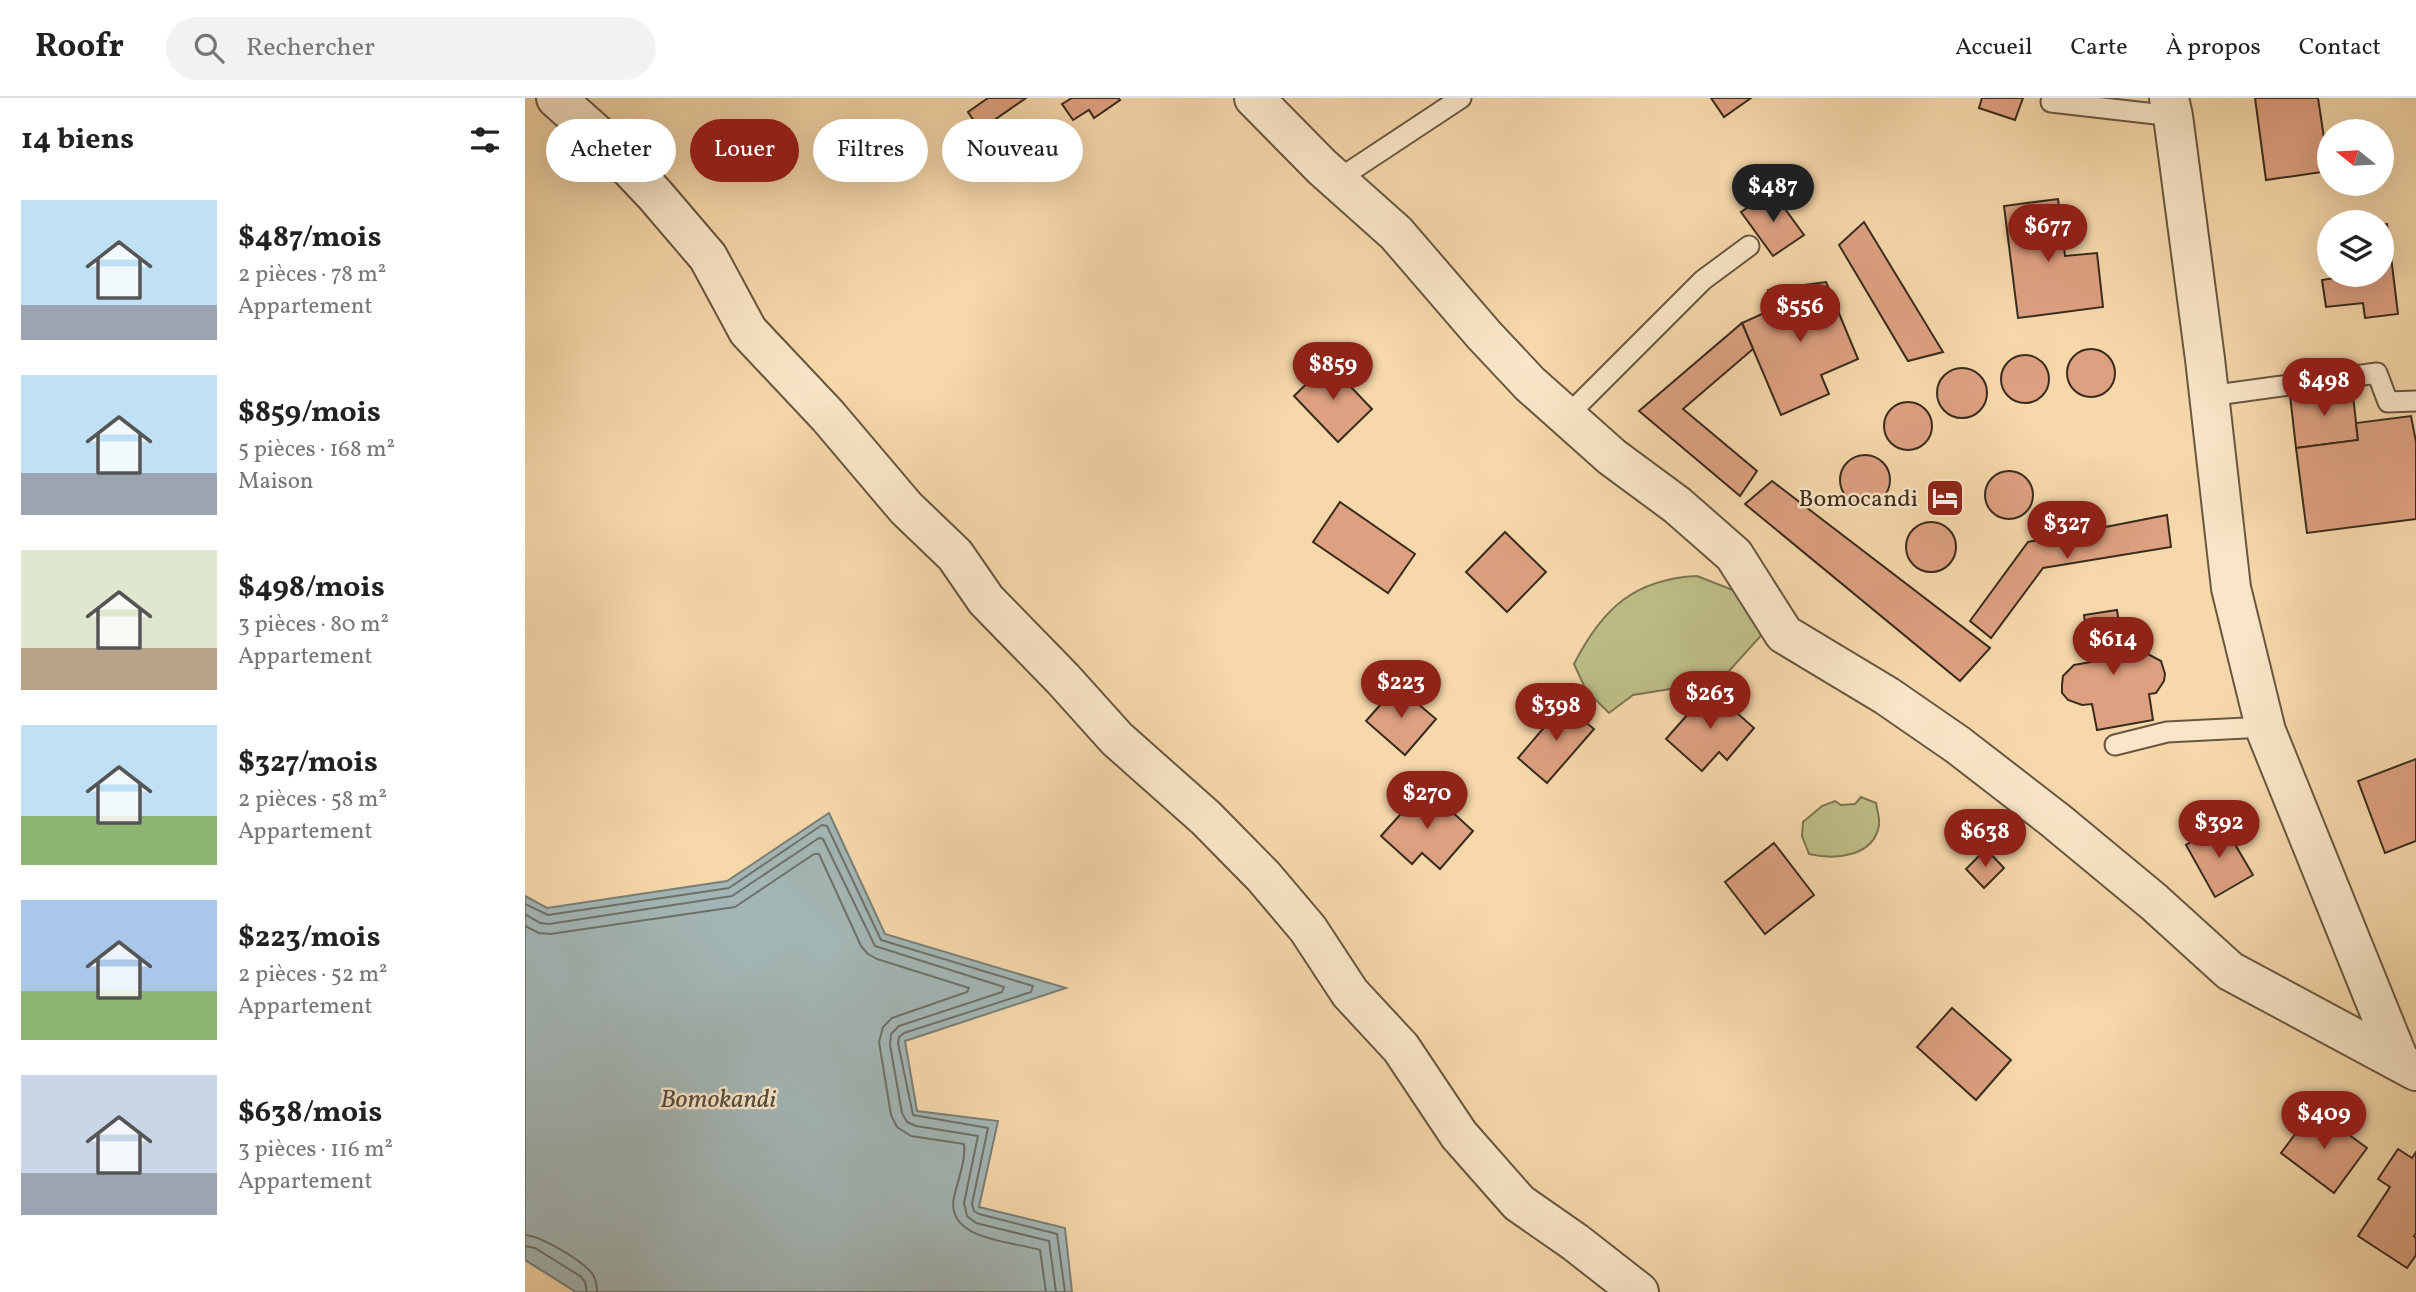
<!DOCTYPE html>
<html lang="fr">
<meta charset="utf-8">
<style>
body{margin:0;font-family:Vollkorn,serif;background:#f2f2f2;color:#222;height:100vh;display:flex;flex-direction:column;font-size:26px;white-space:nowrap}
*{box-sizing:border-box;margin:0}
p{font-size:23px;color:#767676}
.icon{flex:none;width:38px;height:38px;fill:none;stroke:currentColor;stroke-width:2;stroke-linecap:round;stroke-linejoin:round}
.map{position:relative;flex:1;overflow:hidden}
.details{display:flex;flex-direction:column;background:#fff;width:525px}
.details>*{flex:none}
.hud{position:absolute;left:21px;top:21px;width:665px;height:63px;display:flex;gap:14px}
.needle{width:46px;rotate:288deg}
.fabs{position:absolute;left:1792px;top:21px;display:grid;gap:14px}
.fabs a{display:grid;place-items:center;width:77px;height:77px;border-radius:50%;background:#fff;box-shadow:0 7px 28px #0002;font-size:35px}
.price{position:absolute;translate:-50% -60px;padding:0 16px;border-radius:24px;background:#8f2418;color:#fff;font-size:23px;line-height:46px;filter:drop-shadow(0 2px 4px #0008)}
.price::after{content:'';position:absolute;left:50%;top:42px;width:21px;height:16px;margin-left:-10px;background:inherit;clip-path:polygon(0 0,100% 0,50% 100%)}
.price.selected{background:#222;color:#fff}
ul{padding:0;list-style:none}
li{display:flex;align-items:center;gap:21px;height:175px;padding:0 21px}
li span{display:grid;place-items:center;flex:none;width:196px;height:140px;border-radius:0px;color:#555}
li>.icon{margin-inline-start:auto}
span .icon{width:84px;height:84px;fill:#fffc;stroke-width:1}
li b{font-size:30px}
h2{display:flex;justify-content:space-between;align-items:center;height:84px;padding:0 21px;font-size:30px}
.pill{padding:0 24px;border-radius:32px;background:#fff;box-shadow:0 7px 28px #0002;font-size:24px;line-height:63px}
.pill.selected{background:#8f2418;color:#fff}
header{display:flex;align-items:center;gap:42px;box-sizing:border-box;height:98px;padding:0 35px;background:#fff;border-bottom:2px solid #e0e0e0}
header strong{font-size:33px}
nav{display:flex;gap:38px;margin-inline-start:auto;font-size:24px}
.search{width:490px;height:63px;background:#f2f2f2;display:flex;align-items:center;gap:18px;box-sizing:border-box;padding:0 24px;border-radius:38px;color:#767676;font-size:26px}
main{display:flex;flex:1;min-height:0}
.map>svg:first-child{display:block}
.green{fill:#bebe87;stroke:#7c7552;stroke-width:2}
.water{fill:#a3b6b5;stroke:#797f78;stroke-width:2}
.lines{fill:none;stroke-linecap:round;stroke-linejoin:round}
.shore{stroke:#6e7169;stroke-width:2}
.building{fill:#dda080;stroke:#392c1d;stroke-width:2}
.lane-casing{stroke:#685740;stroke-width:23}
.street-casing{stroke:#685740;stroke-width:42}
.lane{stroke:#f9e6c8;stroke-width:19}
.street{stroke:#f9e6c8;stroke-width:38}
.labels{text-anchor:middle;stroke-width:5;stroke-linejoin:round;paint-order:stroke}
.poi-label{font-size:24px;fill:#392c1d;stroke:#f9e6c8;text-anchor:end}
.water-label{font-size:26px;font-style:italic;fill:#544e43;stroke:#f9e6c8}
</style>
<header>
<strong>Roofr</strong>
<div class="search"><svg class="icon" aria-label="search" viewBox="0 0 24 24"><circle cx="10" cy="10" r="6"/><path d="M15 15l6 6"/></svg>Rechercher</div>
<nav><a>Accueil</a><a>Carte</a><a>À propos</a><a>Contact</a></nav>
</header>
<main>
<section class="details">
<h2>14 biens<svg class="icon" aria-label="filters" viewBox="0 0 24 24"><path d="M4 7h16M4 17h16"/><circle cx="9" cy="7" r="2"/><circle cx="15" cy="17" r="2"/></svg></h2>
<ul>
<li><span style="background:linear-gradient(#bfe0f5 75%,#9aa5b1 0)"><svg class="icon" aria-label="home" viewBox="0 0 24 24"><path d="M3 11l9-7 9 7M6 9v11h12V9"/></svg></span><div><b>$487/mois</b><p>2 pièces · 78 m²</p><p>Appartement</p></div></li>
<li><span style="background:linear-gradient(#bfe0f5 70%,#9aa5b1 0)"><svg class="icon" aria-label="home" viewBox="0 0 24 24"><path d="M3 11l9-7 9 7M6 9v11h12V9"/></svg></span><div><b>$859/mois</b><p>5 pièces · 168 m²</p><p>Maison</p></div></li>
<li><span style="background:linear-gradient(#dfe7d0 70%,#b9a48a 0)"><svg class="icon" aria-label="home" viewBox="0 0 24 24"><path d="M3 11l9-7 9 7M6 9v11h12V9"/></svg></span><div><b>$498/mois</b><p>3 pièces · 80 m²</p><p>Appartement</p></div></li>
<li><span style="background:linear-gradient(#bfe0f5 65%,#8fb573 0)"><svg class="icon" aria-label="home" viewBox="0 0 24 24"><path d="M3 11l9-7 9 7M6 9v11h12V9"/></svg></span><div><b>$327/mois</b><p>2 pièces · 58 m²</p><p>Appartement</p></div></li>
<li><span style="background:linear-gradient(#a9c7e8 65%,#8fb573 0)"><svg class="icon" aria-label="home" viewBox="0 0 24 24"><path d="M3 11l9-7 9 7M6 9v11h12V9"/></svg></span><div><b>$223/mois</b><p>2 pièces · 52 m²</p><p>Appartement</p></div></li>
<li><span style="background:linear-gradient(#c9d6e8 70%,#9aa5b1 0)"><svg class="icon" aria-label="home" viewBox="0 0 24 24"><path d="M3 11l9-7 9 7M6 9v11h12V9"/></svg></span><div><b>$638/mois</b><p>3 pièces · 116 m²</p><p>Appartement</p></div></li>
</ul>
</section>
<div class="map">
<svg width="1891" height="1194" viewBox="0 0 1891 1194">
<rect width="100%" height="100%" fill="#f6d8ab"/>
<filter id="stains"><feTurbulence type="fractalNoise" baseFrequency=".00286" numOctaves="4"/><feColorMatrix values="0 0 0 0 .2 0 0 0 0 .09 0 0 0 0 .02 0 0 0 .5 -.17"/></filter>
<radialGradient id="worn" r=".72"><stop offset=".6" stop-color="#630" stop-opacity="0"/><stop offset="1" stop-color="#630" stop-opacity=".3"/></radialGradient>
<!-- green -->
<g class="green">
<path d="M1172,478L1208,492L1241,532L1195,583L1108,597L1084,615L1061,592L1049,566C1077,511 1109,481 1172,478Z"/>
<path d="M1336,699L1351,705C1352,712 1355,720 1354,727C1349,759 1310,762 1284,756L1277,738L1278,724L1297,708L1310,703L1316,707L1330,706Z"/>
</g>
<!-- water -->
<polygon class="water" points="304,715 360,836 541,890 380,943 392,1013 473,1023 454,1109 540,1130 547,1194 51,1194 0,1162 0,798 22,810 202,783"/>
<g class="lines">
<!-- shore -->
<g class="shore">
<polyline points="0,806 23,817 204,790 297,727 302,728 356,842 508,888 506,894 379,935 374,939 373,945 388,1017 463,1030 447,1106 449,1113 454,1116 532,1136 540,1194"/>
<polyline points="0,816 15,825 24,826 207,798 294,740 298,741 350,848 479,889 477,894 374,928 366,936 365,947 377,1015 382,1024 391,1028 453,1038 439,1105 442,1118 451,1125 524,1143 531,1194"/>
<path d="M0,828L14,835L25,836L210,809L289,756H294L336,848L343,856L352,861L444,890L442,894L367,920L358,929L354,944L366,1017L372,1029L386,1038L439,1046C441,1062 433,1082 429,1099C420,1142 486,1143 515,1152L521,1194"/>
<path d="M0,1137C16,1138 54,1161 65,1173C71,1179 72,1186 72,1194"/>
<polyline points="0,1148 10,1150 55,1178 60,1184 62,1194"/>
</g>
</g>
<!-- building -->
<g class="building">
<polygon points="463,0 501,0 455,32 443,14"/>
<polygon points="547,0 593,0 595,2 569,20 564,12 548,22 537,6"/>
<polygon points="1186,0 1226,0 1199,19"/>
<polygon points="1457,0 1498,0 1490,22 1454,10"/>
<polygon points="1730,0 1793,0 1804,73 1741,82"/>
<polygon points="1247,93 1279,137 1248,158 1216,114"/>
<polygon points="1533,101 1540,158 1572,155 1578,209 1493,220 1479,108"/>
<polygon points="1339,124 1418,254 1383,263 1314,147"/>
<polygon points="1862,126 1873,216 1840,220 1838,205 1801,209 1797,182 1810,180 1810,177 1857,177 1857,127"/>
<polygon points="1301,184 1333,261 1296,277 1304,296 1256,317 1217,225 1246,212 1243,192"/>
<polygon points="1217,225 1228,251 1158,311 1232,373 1215,398 1114,313"/>
<circle cx="1566" cy="275" r="24"/>
<circle cx="1500" cy="281" r="24"/>
<polygon points="803,265 847,311 813,344 769,298"/>
<circle cx="1437" cy="295" r="25"/>
<polygon points="1827,289 1833,342 1771,350 1765,297"/>
<circle cx="1383" cy="328" r="24"/>
<polygon points="1886,318 1891,344 1891,421 1782,435 1771,350 1833,342 1831,325"/>
<circle cx="1340" cy="382" r="25"/>
<circle cx="1484" cy="397" r="24"/>
<polygon points="1247,383 1465,550 1435,583 1220,406"/>
<polygon points="815,404 890,456 863,495 788,444"/>
<polygon points="1642,417 1646,449 1518,470 1466,540 1445,523 1503,444"/>
<circle cx="1406" cy="449" r="25"/>
<polygon points="980,434 1021,474 982,514 941,474"/>
<polygon points="1592,512 1599,558 1623,556 1636,563 1640,576 1639,583 1631,595 1624,596 1628,622 1572,632 1567,606 1557,607 1543,602 1537,595 1537,587 1538,578 1549,567 1566,564 1559,517"/>
<polygon points="872,588 911,621 880,657 841,623"/>
<polygon points="1185,591 1229,630 1202,662 1194,654 1177,673 1141,641"/>
<polygon points="1039,606 1069,631 1022,685 993,660"/>
<polygon points="1891,661 1891,743 1860,755 1833,683"/>
<polygon points="900,689 948,733 915,771 897,755 887,766 856,738"/>
<polygon points="1698,726 1728,777 1690,799 1661,747"/>
<polygon points="1249,745 1289,797 1240,836 1200,784"/>
<polygon points="1461,751 1479,770 1459,790 1441,771"/>
<polygon points="1427,910 1486,962 1451,1002 1392,949"/>
<polygon points="1789,1011 1842,1050 1809,1095 1756,1055"/>
<polygon points="1873,1051 1887,1060 1891,1054 1891,1135 1889,1138 1891,1140 1891,1157 1882,1170 1833,1138 1865,1089 1853,1081"/>
</g>
<g class="lines">
<defs>
<g id="lane">
<polyline points="1526,4 1648,18"/>
<polyline points="812,82 936,0"/>
<polyline points="1684,298 1852,275 1863,304 1891,303"/>
<polyline points="1041,319 1178,182 1224,148"/>
<polyline points="1590,647 1642,634 1740,629"/>
</g>
<g id="street">
<polyline points="31,0 79,43 130,97 183,159 223,233 303,318 381,410 430,457 461,502 538,581 592,641 681,720 739,779 783,831 825,895 876,950 934,1037 994,1105 1050,1144 1114,1194"/>
<polyline points="729,0 797,69 871,135 959,237 1005,286 1087,359 1152,407 1209,457 1259,536 1362,598 1433,647 1530,722 1629,804 1705,873 1891,973"/>
<polyline points="1644,0 1648,18 1680,261 1706,490 1741,633 1874,962"/>
</g>
</defs>
<!-- lane casing -->
<use href="#lane" class="lane-casing"/>
<!-- street casing -->
<use href="#street" class="street-casing"/>
<!-- lane -->
<use href="#lane" class="lane"/>
<!-- street -->
<use href="#street" class="street"/>
</g>
<!-- icons -->
<defs>
<symbol id="hotel-square" viewBox="-11 -11 22 22"><rect x="-9" y="-9" width="18" height="18" rx="4" fill="#8f2418" stroke="#f9e6c8"/><path d="M-6-4.5h1.5V1H6V5H4.5V3h-9V5H-6ZM-4 0a1.8 1.8 0 1 1 3.6 0ZM.5 0V-2.5h3Q6-2.5 6 0Z" fill="#fff"/></symbol>
</defs>
<g fill-rule="evenodd">
<use href="#hotel-square" x="1398" y="378" width="44" height="44"/>
</g>
<g class="labels">
<!-- poi labels -->
<g class="poi-label">
<text x="1393" y="408">Bomocandi</text>
</g>
<!-- water labels -->
<g class="water-label">
<text x="193" y="1009">Bomokandi</text>
</g>
</g>
<rect width="100%" height="100%" filter="url(#stains)"/>
<rect width="100%" height="100%" fill="url(#worn)"/>
</svg>
<div class="fabs">
<a><svg class="needle" viewBox="-14 -14 28 28"><path d="M0-13l5 13h-10z" fill="#e53935"/><path d="M0 13l5-13h-10z" fill="#767676"/></svg></a>
<a><svg class="icon" aria-label="layers" viewBox="0 0 24 24"><path d="M12 4l9 5-9 5-9-5zM3 14l9 5 9-5"/></svg></a>
</div>
<b class="price selected" style="left:1248px;top:126px">$487</b>
<b class="price" style="left:1523px;top:166px">$677</b>
<b class="price" style="left:1275px;top:246px">$556</b>
<b class="price" style="left:808px;top:304px">$859</b>
<b class="price" style="left:1799px;top:320px">$498</b>
<b class="price" style="left:1542px;top:463px">$327</b>
<b class="price" style="left:1588px;top:579px">$614</b>
<b class="price" style="left:876px;top:622px">$223</b>
<b class="price" style="left:1185px;top:633px">$263</b>
<b class="price" style="left:1031px;top:645px">$398</b>
<b class="price" style="left:902px;top:733px">$270</b>
<b class="price" style="left:1694px;top:762px">$392</b>
<b class="price" style="left:1460px;top:771px">$638</b>
<b class="price" style="left:1799px;top:1053px">$409</b>
<div class="hud">
<a class="pill">Acheter</a>
<a class="pill selected">Louer</a>
<a class="pill">Filtres</a>
<a class="pill">Nouveau</a>
</div>
</div>
</main>
